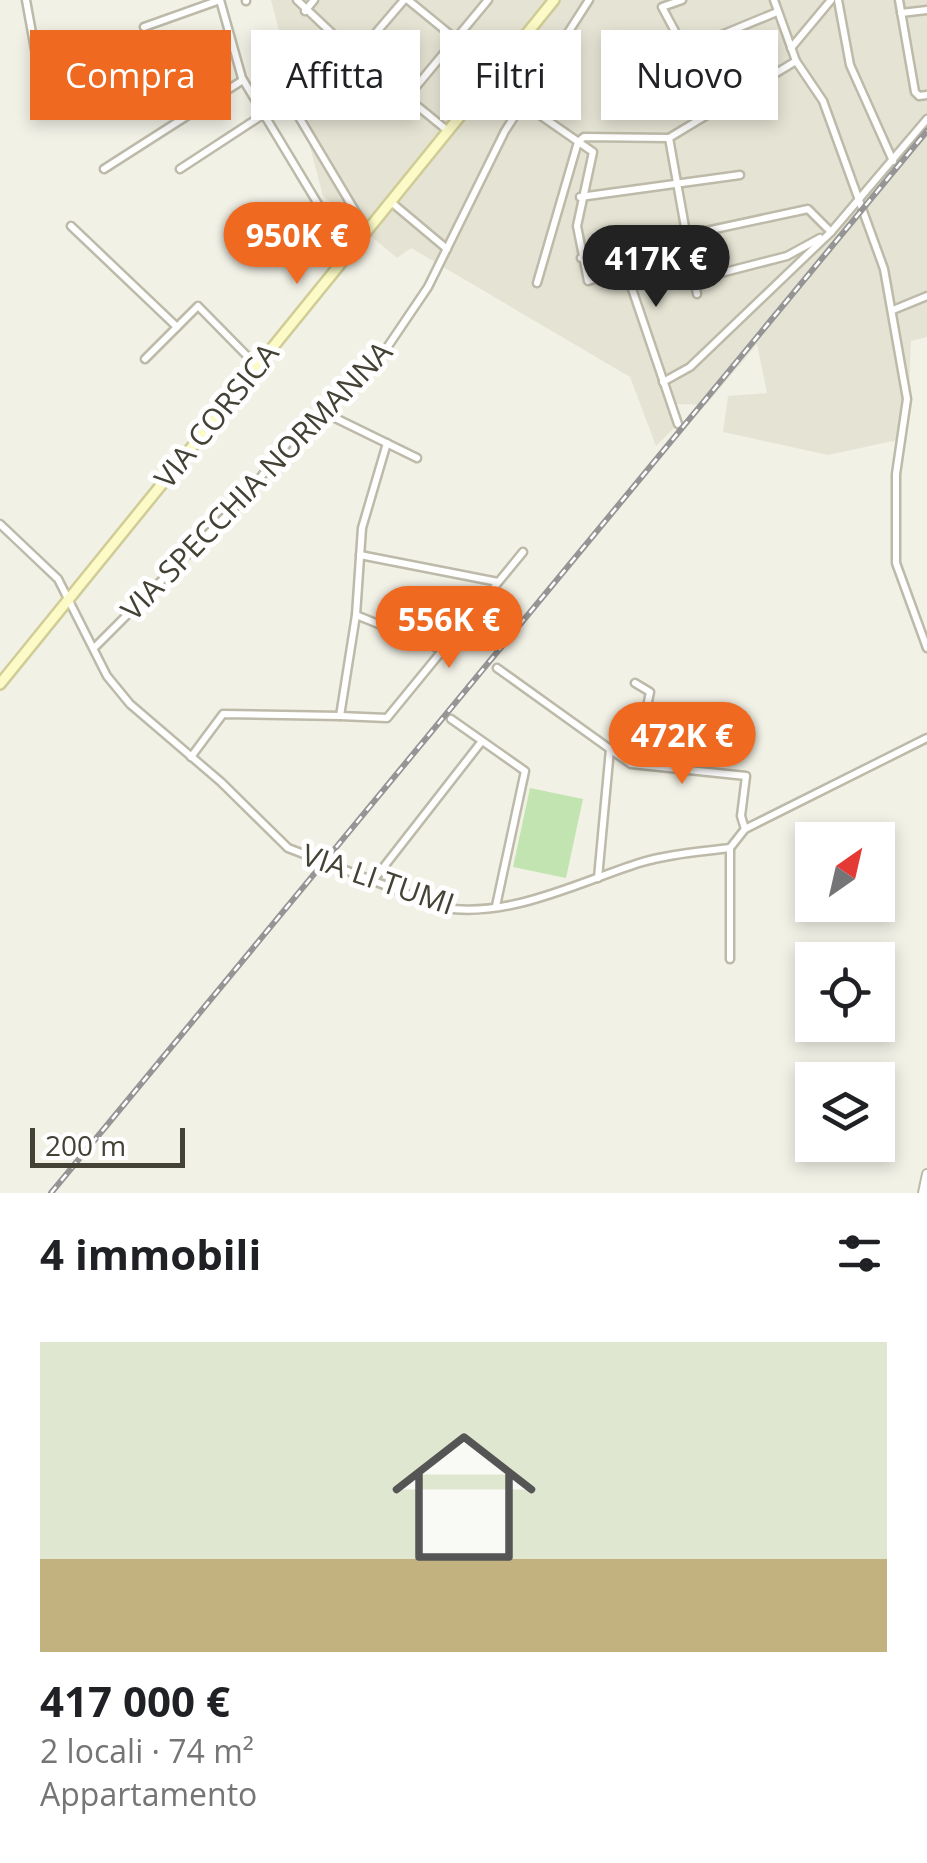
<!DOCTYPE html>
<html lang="it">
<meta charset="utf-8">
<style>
body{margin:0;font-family:"Open Sans",sans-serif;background:#f2f2f2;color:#202124;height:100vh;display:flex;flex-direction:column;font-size:38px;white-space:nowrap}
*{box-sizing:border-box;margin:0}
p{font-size:32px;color:#757577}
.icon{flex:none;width:55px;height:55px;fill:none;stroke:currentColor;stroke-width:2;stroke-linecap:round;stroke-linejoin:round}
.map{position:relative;height:1193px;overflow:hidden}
.details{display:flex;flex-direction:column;background:#fff;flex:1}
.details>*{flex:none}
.banner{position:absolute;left:30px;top:30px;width:868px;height:90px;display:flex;gap:20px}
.needle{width:65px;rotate:34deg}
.buttons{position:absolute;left:795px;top:822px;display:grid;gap:20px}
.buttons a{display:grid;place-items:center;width:100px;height:100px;border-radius:0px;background:#fff;box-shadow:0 5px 15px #0003;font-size:50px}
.scale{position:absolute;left:30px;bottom:25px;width:155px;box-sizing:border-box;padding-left:10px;border:5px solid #444135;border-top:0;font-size:28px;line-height:35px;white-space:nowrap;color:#444135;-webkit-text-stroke:8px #fff;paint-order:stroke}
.price{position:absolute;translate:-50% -85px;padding:0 22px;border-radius:35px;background:#ef6920;color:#fff;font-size:32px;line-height:65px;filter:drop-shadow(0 2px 5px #0008)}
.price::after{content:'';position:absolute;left:50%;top:60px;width:30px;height:22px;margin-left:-15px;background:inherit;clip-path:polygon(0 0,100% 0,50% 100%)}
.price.current{background:#222;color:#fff}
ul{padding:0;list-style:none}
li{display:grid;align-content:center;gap:20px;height:530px;padding:0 40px}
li+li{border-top:2px solid #e0e0e0}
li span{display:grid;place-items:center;height:310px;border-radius:0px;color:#555}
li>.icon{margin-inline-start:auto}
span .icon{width:180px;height:180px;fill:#fffc;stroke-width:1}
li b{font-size:42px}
h2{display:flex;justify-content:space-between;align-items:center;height:120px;padding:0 40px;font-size:42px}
.tag{padding:0 35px;border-radius:0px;background:#fff;box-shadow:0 5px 15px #0003;font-size:35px;line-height:90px}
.tag.current{background:#ef6920;color:#fff}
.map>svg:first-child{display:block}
.residential{fill:#e5e4d4}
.green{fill:#c2e4b0}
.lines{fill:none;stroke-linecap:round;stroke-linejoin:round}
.minor-casing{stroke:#bdbaa9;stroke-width:11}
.tertiary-casing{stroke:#bdbaa9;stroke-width:12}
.secondary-casing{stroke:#d0cc97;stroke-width:14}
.minor{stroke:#fff;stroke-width:6}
.tertiary{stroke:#fff;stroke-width:8}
.secondary{stroke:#fcfac6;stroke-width:9}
.rail-casing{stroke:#959595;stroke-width:6}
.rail{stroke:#fff;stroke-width:2.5;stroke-dasharray:8;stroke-linecap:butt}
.labels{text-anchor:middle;stroke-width:10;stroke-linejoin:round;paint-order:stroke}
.street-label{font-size:30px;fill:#444135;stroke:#fff}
</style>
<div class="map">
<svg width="927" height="1193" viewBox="0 0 927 1193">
<rect width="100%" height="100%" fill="#f2f1e6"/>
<!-- residential -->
<polygon class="residential" points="271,0 927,0 927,337 911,341 907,438 828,455 723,432 728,396 767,393 757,344 706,405 676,404 676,426 656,446 630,377 411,248 397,258 323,196"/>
<!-- green -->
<polygon class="green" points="530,788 583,799 566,878 513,867"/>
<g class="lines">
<defs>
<g id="minor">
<polyline points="26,0 46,110"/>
<polyline points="220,0 242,78 327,219 356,245"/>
<polyline points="246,0 246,1"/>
<polyline points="297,0 356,56 448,131"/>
<polyline points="408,0 528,98"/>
<polyline points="682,0 662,7 685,50 777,12"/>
<polyline points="774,0 796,61 823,101 884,269 907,399 896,474 896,563 927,648"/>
<polyline points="838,0 850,65 893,161"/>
<polyline points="899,0 915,92 919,96 927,95"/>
<polyline points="305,11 314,0"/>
<polyline points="901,13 927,10"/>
<polyline points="144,27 220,0"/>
<polyline points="791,48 831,0"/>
<polyline points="356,56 404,0"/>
<polyline points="275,77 367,231"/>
<polyline points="524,104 593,152 577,226 588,281 621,270 628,277 678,424"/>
<polyline points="395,112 488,0"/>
<polyline points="669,138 697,294"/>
<polyline points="104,169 243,80"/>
<polyline points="180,169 264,114"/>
<polyline points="580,197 740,175"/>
<polyline points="391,202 447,249"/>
<polyline points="71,226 177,327"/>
<polyline points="831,232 927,119"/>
<polyline points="581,258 808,209 831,232 690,367 663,382"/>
<polyline points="694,280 787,256 820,238"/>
<polyline points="537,283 578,142 584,137 669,138 796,61"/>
<polyline points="893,310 927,296"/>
<polyline points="145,359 198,306 257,366"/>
<polyline points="321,411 417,458"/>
<path d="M0,524L58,579L107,676L130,704L221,782L288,848L444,908C510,918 577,883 639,863C668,854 700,852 730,848L745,829L927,738"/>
<polyline points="360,555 498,582"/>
<polyline points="356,615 443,650"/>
<polyline points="94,648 245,497 290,440 378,361 428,287 505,131 589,0"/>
<polyline points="497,668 610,749 598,878"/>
<polyline points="340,716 387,718 523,552"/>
<polyline points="451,719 525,771 496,906"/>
<polyline points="611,750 631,764 746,776 741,816 745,829"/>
<polyline points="191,757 223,714 340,716 356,615 362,528 387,443"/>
<polyline points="635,764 650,692 635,683"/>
<polyline points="372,882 482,741"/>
<polyline points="730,959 730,848"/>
</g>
<polyline id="tertiary" points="923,1193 927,1174"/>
<polyline id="secondary" points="0,684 554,0"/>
</defs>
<!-- minor casing -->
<use href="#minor" class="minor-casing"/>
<!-- tertiary casing -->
<use href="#tertiary" class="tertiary-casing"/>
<!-- secondary casing -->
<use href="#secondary" class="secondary-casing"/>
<!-- minor -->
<use href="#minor" class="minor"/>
<!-- tertiary -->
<use href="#tertiary" class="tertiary"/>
<!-- secondary -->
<use href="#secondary" class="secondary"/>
<defs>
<polyline id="rail" points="51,1193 927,131"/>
</defs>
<!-- rail casing -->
<use href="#rail" class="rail-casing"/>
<!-- rail -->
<use href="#rail" class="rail"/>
</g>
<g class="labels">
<!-- street labels -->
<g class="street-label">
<text transform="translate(217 416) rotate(-51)" y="10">VIA CORSICA</text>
<text transform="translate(257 481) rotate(-46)" y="10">VIA SPECCHIA NORMANNA</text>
<text transform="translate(378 880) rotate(19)" y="10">VIA LI TUMI</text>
</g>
</g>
</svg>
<div class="buttons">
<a><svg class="needle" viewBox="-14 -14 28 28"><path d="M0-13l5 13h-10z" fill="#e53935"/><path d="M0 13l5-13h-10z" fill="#757577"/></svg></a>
<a><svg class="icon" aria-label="locate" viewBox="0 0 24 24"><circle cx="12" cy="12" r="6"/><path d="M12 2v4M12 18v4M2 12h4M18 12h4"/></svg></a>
<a><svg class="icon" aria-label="layers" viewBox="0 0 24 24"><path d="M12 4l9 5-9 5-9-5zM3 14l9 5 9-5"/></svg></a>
</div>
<div class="scale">200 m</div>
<b class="price" style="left:297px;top:287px">950K €</b>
<b class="price current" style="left:656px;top:310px">417K €</b>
<b class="price" style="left:449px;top:671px">556K €</b>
<b class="price" style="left:682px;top:787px">472K €</b>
<div class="banner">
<a class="tag current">Compra</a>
<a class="tag">Affitta</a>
<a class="tag">Filtri</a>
<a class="tag">Nuovo</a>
</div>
</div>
<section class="details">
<h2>4 immobili<svg class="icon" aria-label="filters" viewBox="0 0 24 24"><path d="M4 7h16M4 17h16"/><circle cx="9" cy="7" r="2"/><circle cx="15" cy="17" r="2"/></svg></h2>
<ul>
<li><span style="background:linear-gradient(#dfe7d0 70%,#c2b280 0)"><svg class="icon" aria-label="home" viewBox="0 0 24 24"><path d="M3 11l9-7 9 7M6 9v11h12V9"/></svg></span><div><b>417 000 €</b><p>2 locali · 74 m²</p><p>Appartamento</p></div></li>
</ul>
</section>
